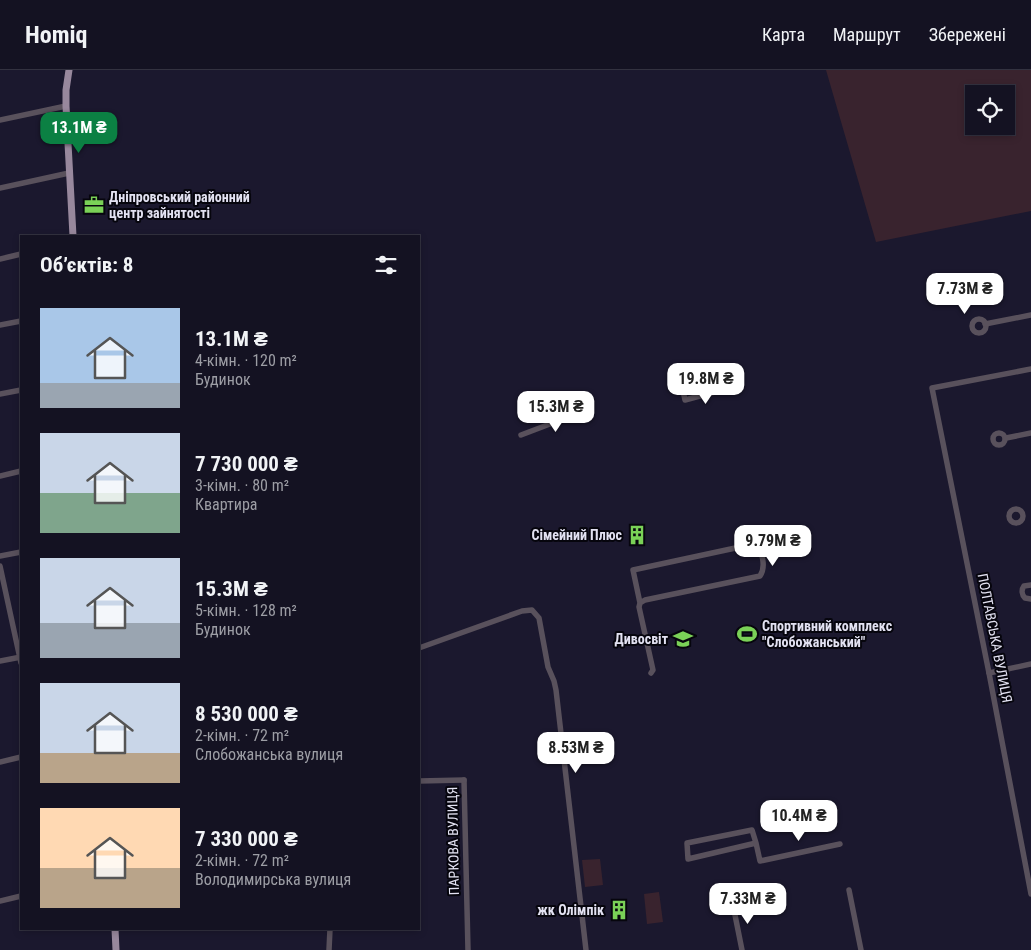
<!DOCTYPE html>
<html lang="uk">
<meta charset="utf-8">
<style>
body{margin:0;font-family:"Roboto Condensed",sans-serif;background:#1d1b2a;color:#f1f3f6;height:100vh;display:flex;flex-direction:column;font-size:19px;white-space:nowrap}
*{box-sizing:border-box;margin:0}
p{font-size:16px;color:#9d9ea5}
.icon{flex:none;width:28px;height:28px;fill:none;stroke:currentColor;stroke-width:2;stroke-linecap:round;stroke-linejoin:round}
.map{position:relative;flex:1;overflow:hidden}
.drawer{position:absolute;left:20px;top:165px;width:400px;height:695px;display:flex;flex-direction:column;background:#141222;border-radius:0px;box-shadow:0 2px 8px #0003,0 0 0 1px #333240}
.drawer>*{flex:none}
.controls{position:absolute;left:965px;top:15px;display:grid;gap:10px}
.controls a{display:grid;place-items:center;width:50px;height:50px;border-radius:0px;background:#141222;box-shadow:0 2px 8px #0003,0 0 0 1px #333240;font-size:25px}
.price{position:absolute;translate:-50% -42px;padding:0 11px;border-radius:10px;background:#fff;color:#222;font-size:16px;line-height:32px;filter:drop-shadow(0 1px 2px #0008)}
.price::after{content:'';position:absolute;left:50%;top:30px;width:15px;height:11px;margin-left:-8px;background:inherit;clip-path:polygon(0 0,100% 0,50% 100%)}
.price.current{background:#0b8043;color:#fff}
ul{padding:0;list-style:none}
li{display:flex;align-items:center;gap:15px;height:125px;padding:0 20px}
li span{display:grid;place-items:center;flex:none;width:140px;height:100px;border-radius:0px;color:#555}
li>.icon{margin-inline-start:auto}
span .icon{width:60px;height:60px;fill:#fffc;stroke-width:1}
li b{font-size:21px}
h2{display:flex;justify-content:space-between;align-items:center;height:60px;padding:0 20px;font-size:21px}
header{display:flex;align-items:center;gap:30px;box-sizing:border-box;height:70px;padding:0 25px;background:#141222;border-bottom:1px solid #333240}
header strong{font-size:24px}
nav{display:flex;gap:28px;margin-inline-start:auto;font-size:18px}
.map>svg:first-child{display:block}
.green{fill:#39232e;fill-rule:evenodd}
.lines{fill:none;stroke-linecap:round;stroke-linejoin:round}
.minor{stroke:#59515c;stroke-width:5.5}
.major{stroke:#98889d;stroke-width:7}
.labels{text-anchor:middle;stroke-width:4;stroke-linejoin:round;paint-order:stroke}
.poi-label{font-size:14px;font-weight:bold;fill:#e3e2f2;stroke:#06050d;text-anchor:end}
.street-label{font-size:14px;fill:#e3e2f2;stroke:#06050d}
</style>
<header>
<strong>Homiq</strong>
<nav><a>Карта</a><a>Маршрут</a><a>Збережені</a></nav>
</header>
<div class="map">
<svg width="1031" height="880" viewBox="0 0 1031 880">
<rect width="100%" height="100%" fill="#1b182e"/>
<!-- green -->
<g class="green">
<path d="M826,0H1031V141L876,172ZM974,24H1006V56H974Z"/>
<polygon points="600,789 603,815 585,817 582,790"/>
<polygon points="659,822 663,852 647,854 644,824"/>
</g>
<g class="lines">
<!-- minor -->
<g class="minor">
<polyline points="0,50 66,36"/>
<polyline points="0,118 69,103"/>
<polyline points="0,189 21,184"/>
<circle cx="979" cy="256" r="7"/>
<polyline points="985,254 1031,245"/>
<polyline points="0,255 21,251"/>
<polyline points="1031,299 932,318 989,603 1031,824"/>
<polyline points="685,321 683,321 685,330 722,320"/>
<polyline points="0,324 21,320"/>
<circle cx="999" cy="369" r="6"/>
<polyline points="521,365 584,341"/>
<polyline points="1006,368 1031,363"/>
<polyline points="0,406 21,401"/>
<circle cx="1016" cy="446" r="7"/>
<polyline points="0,486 21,482"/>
<polyline points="0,496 21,593"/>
<path d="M1031,515L1024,516C1021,520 1022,525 1025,528L1031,529"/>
<path d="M640,533L633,500L754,474C763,480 766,497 760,506L645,530L640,533L639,537L653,600L651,603"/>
<polyline points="419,578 522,541 532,540 539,548 548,597 554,611 556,620 586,880"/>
<polyline points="0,591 21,587"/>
<polyline points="989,603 1031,594"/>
<polyline points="0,692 21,687"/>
<polyline points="464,710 468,880"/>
<polyline points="419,711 464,710"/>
<polyline points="756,773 752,760 687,773 688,789 756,773 760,791 840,774"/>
<polyline points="849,820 861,880"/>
<polyline points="0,831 21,826"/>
<polyline points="733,835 742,880"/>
<polyline points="329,880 330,859"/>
</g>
<!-- major -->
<g class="major">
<polyline points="69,0 66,20 66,36 73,166"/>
<polyline points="115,859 116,880"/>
</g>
</g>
<!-- icons -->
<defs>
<symbol id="office-bare" viewBox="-9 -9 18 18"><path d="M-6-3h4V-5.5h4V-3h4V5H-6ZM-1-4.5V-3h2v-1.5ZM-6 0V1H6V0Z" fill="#7ad157" stroke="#06050d" stroke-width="2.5" paint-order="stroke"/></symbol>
<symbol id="building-bare" viewBox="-9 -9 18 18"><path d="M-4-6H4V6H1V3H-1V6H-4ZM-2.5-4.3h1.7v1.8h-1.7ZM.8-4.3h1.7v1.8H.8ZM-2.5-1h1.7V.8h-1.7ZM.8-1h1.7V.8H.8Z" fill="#7ad157" stroke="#06050d" stroke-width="2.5" paint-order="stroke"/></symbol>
<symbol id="stadium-bare" viewBox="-9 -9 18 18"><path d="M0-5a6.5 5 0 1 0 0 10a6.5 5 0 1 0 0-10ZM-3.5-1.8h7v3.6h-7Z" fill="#7ad157" stroke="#06050d" stroke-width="2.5" paint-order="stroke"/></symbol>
<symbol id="school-bare" viewBox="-9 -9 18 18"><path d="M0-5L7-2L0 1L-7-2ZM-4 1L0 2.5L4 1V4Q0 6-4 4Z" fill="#7ad157" stroke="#06050d" stroke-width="2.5" paint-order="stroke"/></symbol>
</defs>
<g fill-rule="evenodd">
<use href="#office-bare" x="80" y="121" width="28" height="28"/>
<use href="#building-bare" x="623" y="451" width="28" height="28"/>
<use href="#stadium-bare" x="733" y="550" width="28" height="28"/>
<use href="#school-bare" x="669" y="555" width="28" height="28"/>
<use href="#building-bare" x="605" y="826" width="28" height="28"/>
</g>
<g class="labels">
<!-- poi labels -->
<g class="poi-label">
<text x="109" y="132" text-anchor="start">Дніпровський районний<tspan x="109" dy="16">центр зайнятості</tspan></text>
<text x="622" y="470">Сімейний Плюс</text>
<text x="762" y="561" text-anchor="start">Спортивний комплекс<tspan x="762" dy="16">"Слобожанський"</tspan></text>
<text x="668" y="574">Дивосвіт</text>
<text x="604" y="845">жк Олімпік</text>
</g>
<!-- street labels -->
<g class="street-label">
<text transform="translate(995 568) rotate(79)" y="5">ПОЛТАВСЬКА ВУЛИЦЯ</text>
<text transform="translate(453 771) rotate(-91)" y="5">ПАРКОВА ВУЛИЦЯ</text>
</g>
</g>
</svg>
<div class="controls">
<a><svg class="icon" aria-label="locate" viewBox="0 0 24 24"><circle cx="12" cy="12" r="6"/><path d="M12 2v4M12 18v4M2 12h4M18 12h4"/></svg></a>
</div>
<b class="price current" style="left:79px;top:84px">13.1M ₴</b>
<b class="price" style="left:965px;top:245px">7.73M ₴</b>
<b class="price" style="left:706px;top:335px">19.8M ₴</b>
<b class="price" style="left:556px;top:363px">15.3M ₴</b>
<b class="price" style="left:773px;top:497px">9.79M ₴</b>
<b class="price" style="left:576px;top:704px">8.53M ₴</b>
<b class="price" style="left:799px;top:772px">10.4M ₴</b>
<b class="price" style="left:748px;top:855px">7.33M ₴</b>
<section class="drawer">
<h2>Об’єктів: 8<svg class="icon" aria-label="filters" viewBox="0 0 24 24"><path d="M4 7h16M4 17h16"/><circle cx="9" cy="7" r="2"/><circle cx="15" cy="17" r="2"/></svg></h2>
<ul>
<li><span style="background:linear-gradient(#a9c7e8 75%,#9aa5b1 0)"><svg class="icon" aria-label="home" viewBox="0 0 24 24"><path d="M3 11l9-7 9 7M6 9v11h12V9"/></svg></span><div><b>13.1M ₴</b><p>4-кімн. · 120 m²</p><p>Будинок</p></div></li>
<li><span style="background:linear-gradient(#c9d6e8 60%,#7fa58c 0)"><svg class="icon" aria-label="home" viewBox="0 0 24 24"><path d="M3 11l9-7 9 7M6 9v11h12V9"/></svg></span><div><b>7 730 000 ₴</b><p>3-кімн. · 80 m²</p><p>Квартира</p></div></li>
<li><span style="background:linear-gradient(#c9d6e8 65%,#9aa5b1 0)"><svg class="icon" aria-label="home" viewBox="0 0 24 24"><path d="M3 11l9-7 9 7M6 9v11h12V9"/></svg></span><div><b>15.3M ₴</b><p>5-кімн. · 128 m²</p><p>Будинок</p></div></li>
<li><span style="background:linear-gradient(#c9d6e8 70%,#b9a48a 0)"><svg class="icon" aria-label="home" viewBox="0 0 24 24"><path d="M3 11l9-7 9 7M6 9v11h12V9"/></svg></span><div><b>8 530 000 ₴</b><p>2-кімн. · 72 m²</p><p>Слобожанська вулиця</p></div></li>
<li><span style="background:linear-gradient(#ffd9b3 60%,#b9a48a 0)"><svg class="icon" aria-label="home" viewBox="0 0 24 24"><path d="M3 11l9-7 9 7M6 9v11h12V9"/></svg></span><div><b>7 330 000 ₴</b><p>2-кімн. · 72 m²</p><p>Володимирська вулиця</p></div></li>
</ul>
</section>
</div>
